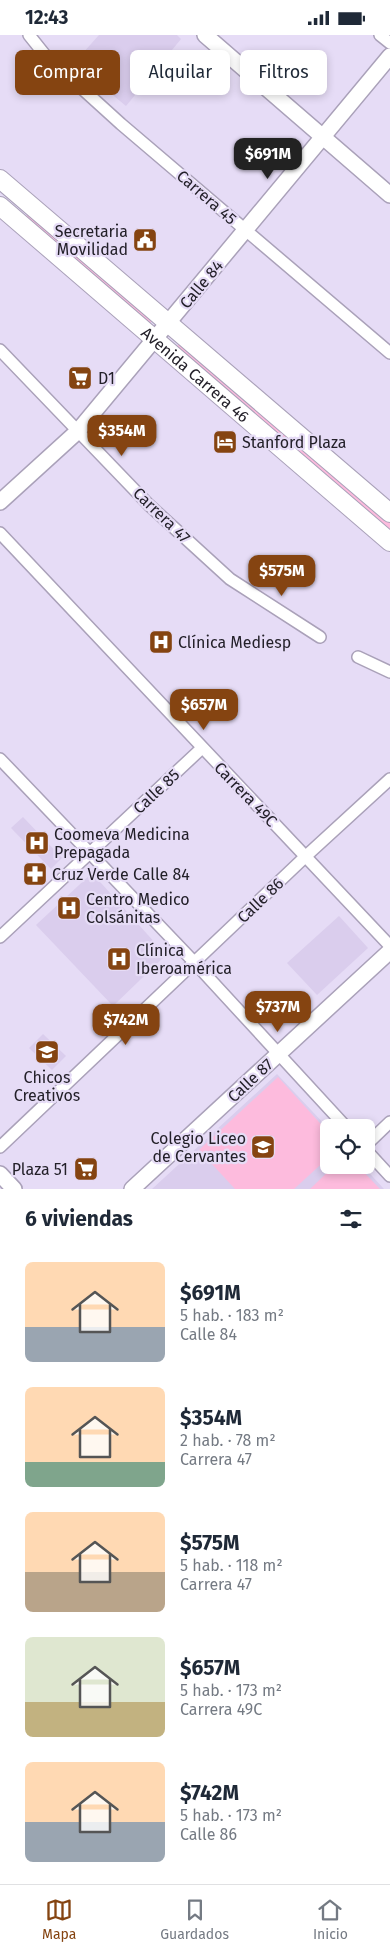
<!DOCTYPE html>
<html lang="es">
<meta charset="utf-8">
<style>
body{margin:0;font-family:"Fira Sans",sans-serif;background:#f6f6f7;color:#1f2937;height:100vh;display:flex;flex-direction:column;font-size:19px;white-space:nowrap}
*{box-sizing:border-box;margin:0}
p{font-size:16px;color:#747a83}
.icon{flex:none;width:28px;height:28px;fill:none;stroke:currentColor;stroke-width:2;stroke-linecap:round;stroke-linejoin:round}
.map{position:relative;height:1154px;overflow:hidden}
.side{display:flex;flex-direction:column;background:#fff;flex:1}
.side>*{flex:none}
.banner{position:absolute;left:15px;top:15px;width:360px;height:45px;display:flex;gap:10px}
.tools{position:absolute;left:320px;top:1084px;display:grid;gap:10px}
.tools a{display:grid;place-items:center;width:55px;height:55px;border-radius:8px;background:#fff;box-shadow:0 2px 8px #0003;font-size:25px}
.price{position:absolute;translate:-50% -42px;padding:0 11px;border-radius:10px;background:#854411;color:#fff;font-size:16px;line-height:32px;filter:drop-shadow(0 1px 2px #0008)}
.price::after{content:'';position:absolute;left:50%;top:30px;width:15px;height:11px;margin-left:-8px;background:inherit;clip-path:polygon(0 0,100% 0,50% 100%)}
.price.selected{background:#222;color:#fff}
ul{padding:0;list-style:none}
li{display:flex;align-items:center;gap:15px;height:125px;padding:0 25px}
li span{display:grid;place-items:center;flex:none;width:140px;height:100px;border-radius:8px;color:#555}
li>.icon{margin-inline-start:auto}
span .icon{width:60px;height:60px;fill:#fffc;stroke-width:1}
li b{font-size:21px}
h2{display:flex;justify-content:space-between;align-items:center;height:60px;padding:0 25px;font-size:21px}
.pill{padding:0 18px;border-radius:8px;background:#fff;box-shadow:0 2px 8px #0003;font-size:18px;line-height:45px}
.pill.selected{background:#854411;color:#fff}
.status{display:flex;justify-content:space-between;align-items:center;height:35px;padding:0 25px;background:#fff;direction:ltr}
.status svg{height:14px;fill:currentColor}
.menu{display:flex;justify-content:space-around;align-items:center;height:70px;border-top:1px solid #e0e1e3;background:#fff;font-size:14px;color:#747a83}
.menu a{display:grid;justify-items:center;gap:2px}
.menu .selected{color:#854411}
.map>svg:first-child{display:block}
.built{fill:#dacded}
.green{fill:#fdbbdd}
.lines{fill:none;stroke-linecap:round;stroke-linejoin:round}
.street-casing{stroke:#aaa1b9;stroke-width:14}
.secondary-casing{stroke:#aaa1b9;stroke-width:18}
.primary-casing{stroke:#aaa1b9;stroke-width:20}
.street{stroke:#fff;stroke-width:11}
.secondary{stroke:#fff;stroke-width:15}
.primary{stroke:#fff;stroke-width:18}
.labels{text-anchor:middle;stroke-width:4.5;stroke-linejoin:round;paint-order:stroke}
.street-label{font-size:16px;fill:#232029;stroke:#e6dcf6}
.poi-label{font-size:16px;fill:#232029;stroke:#e6dcf6;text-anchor:start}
</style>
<div class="status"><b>12:43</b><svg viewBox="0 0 49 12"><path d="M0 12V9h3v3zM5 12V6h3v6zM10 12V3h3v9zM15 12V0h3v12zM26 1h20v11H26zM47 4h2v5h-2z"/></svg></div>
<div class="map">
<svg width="390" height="1154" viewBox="0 0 390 1154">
<rect width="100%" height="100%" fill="#e6dcf6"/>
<!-- built -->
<g class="built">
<polygon points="99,0 177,0 181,4 126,71 74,28"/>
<polygon points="23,782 62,823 51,834 11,793"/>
<polygon points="92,838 166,920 113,971 36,890"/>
<polygon points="339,881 368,913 317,960 287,928"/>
<polygon points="43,999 66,1021 52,1035 29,1013"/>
<polygon points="277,1039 329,1094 329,1130 362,1130 384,1154 152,1154"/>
</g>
<!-- green -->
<g class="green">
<polygon points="30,177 154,284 147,291 23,184"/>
<polygon points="181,306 390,487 390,502 174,315"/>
<polygon points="278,1042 329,1098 329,1122 294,1154 235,1154 199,1115"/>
<polygon points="335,1130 357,1130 380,1154 310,1154"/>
</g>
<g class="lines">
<defs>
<g id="street">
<polyline points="29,0 45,20 121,89 390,318"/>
<polyline points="380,0 390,8"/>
<polyline points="0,315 149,470 230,544 320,602"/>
<polyline points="0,498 390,911"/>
<polyline points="358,622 390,637"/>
<polyline points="0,724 195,928 346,1092"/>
<polyline points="0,902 202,713"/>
<polyline points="366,1110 390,1087"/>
<polyline points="0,1112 306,821 390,744"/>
<polyline points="366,1115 390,1141"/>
</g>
<g id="secondary">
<polyline points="205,0 390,160"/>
<polyline points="0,467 78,396 390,21"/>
<polyline points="0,1139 14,1154"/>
<polyline points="132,1154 390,916"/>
</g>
<g id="primary">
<polyline points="0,144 390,478"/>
<path id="s1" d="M0,171L390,507"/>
</g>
</defs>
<!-- street casing -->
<use href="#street" class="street-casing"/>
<!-- secondary casing -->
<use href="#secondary" class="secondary-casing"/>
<!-- primary casing -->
<use href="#primary" class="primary-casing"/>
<!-- street -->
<use href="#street" class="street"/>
<!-- secondary -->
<use href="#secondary" class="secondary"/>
<!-- primary -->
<use href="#primary" class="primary"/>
</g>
<!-- icons -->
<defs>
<symbol id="civic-square" viewBox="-11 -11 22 22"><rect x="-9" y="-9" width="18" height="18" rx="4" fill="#854411" stroke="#e6dcf6"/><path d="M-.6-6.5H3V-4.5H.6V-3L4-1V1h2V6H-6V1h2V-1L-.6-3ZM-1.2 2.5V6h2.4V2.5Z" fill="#fff"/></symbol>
<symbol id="supermarket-square" viewBox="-11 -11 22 22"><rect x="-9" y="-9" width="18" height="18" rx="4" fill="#854411" stroke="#e6dcf6"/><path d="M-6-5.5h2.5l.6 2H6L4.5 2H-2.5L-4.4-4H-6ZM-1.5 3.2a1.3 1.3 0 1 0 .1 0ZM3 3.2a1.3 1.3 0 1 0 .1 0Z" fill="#fff"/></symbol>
<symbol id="hotel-square" viewBox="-11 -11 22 22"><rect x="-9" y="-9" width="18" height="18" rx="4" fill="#854411" stroke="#e6dcf6"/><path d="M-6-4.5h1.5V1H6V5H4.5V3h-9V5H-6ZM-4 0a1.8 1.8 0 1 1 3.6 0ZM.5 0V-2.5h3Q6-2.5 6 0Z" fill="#fff"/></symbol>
<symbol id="hospital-square" viewBox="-11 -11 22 22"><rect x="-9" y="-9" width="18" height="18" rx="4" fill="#854411" stroke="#e6dcf6"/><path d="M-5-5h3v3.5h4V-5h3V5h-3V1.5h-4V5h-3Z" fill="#fff"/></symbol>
<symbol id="pharmacy-square" viewBox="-11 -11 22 22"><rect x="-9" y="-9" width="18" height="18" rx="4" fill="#854411" stroke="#e6dcf6"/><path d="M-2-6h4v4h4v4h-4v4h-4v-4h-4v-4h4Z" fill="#fff"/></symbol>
<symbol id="school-square" viewBox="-11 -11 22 22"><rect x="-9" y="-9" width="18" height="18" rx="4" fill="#854411" stroke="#e6dcf6"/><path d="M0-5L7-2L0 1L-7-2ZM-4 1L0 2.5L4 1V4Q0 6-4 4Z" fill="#fff"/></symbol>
</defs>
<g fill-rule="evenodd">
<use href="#civic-square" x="131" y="191" width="28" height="28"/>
<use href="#supermarket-square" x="66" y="329" width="28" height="28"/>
<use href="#hotel-square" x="211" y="393" width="28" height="28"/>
<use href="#hospital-square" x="147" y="593" width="28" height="28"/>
<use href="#hospital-square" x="23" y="794" width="28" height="28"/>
<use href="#pharmacy-square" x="21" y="825" width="28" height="28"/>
<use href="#hospital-square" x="55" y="859" width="28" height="28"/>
<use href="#hospital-square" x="105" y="910" width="28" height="28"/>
<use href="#school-square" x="33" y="1003" width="28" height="28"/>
<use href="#school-square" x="249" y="1098" width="28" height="28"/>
<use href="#supermarket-square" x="72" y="1120" width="28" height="28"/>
</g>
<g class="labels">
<!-- street labels -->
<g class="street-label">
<text transform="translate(207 162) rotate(41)" y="6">Carrera 45</text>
<text transform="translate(201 249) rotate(-50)" y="6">Calle 84</text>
<text dy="6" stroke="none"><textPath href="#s1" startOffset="258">Avenida Carrera 46</textPath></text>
<text transform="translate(162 480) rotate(44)" y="6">Carrera 47</text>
<text transform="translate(156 756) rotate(-43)" y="6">Calle 85</text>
<text transform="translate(246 759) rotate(46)" y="6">Carrera 49C</text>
<text transform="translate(260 865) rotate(-44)" y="6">Calle 86</text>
<text transform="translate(250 1045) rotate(-43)" y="6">Calle 87</text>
</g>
<!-- poi labels -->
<g class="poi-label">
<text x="128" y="202" text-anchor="end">Secretaria<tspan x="128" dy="18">Movilidad</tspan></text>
<text x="98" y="349">D1</text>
<text x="242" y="413">Stanford Plaza</text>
<text x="178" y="613">Clínica Mediesp</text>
<text x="54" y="805">Coomeva Medicina<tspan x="54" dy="18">Prepagada</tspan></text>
<text x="52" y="845">Cruz Verde Calle 84</text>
<text x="86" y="870">Centro Medico<tspan x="86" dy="18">Colsánitas</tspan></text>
<text x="136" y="921">Clínica<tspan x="136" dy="18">Iberoamérica</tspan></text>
<text x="47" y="1048" text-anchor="middle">Chicos<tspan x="47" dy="18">Creativos</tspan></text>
<text x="246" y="1109" text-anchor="end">Colegio Liceo<tspan x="246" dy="18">de Cervantes</tspan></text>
<text x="68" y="1140" text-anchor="end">Plaza 51</text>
</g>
</g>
</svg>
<div class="tools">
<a><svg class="icon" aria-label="locate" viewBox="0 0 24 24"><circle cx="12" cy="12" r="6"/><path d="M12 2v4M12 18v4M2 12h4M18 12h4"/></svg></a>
</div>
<b class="price selected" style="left:268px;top:145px">$691M</b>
<b class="price" style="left:122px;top:422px">$354M</b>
<b class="price" style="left:282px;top:562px">$575M</b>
<b class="price" style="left:204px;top:696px">$657M</b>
<b class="price" style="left:278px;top:998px">$737M</b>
<b class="price" style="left:126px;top:1011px">$742M</b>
<div class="banner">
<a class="pill selected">Comprar</a>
<a class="pill">Alquilar</a>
<a class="pill">Filtros</a>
</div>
</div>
<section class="side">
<h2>6 viviendas<svg class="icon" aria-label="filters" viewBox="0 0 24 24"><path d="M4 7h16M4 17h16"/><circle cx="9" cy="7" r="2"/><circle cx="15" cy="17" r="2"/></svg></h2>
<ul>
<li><span style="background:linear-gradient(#ffd9b3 65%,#9aa5b1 0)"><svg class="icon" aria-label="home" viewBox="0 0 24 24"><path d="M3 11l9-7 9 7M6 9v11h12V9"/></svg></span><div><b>$691M</b><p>5 hab. · 183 m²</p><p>Calle 84</p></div></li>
<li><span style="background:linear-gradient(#ffd9b3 75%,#7fa58c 0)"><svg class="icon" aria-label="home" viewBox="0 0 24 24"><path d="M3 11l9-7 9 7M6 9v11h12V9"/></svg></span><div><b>$354M</b><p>2 hab. · 78 m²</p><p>Carrera 47</p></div></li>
<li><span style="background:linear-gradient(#ffd9b3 60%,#b9a48a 0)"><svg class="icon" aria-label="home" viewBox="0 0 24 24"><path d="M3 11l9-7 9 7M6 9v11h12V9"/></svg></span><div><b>$575M</b><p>5 hab. · 118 m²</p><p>Carrera 47</p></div></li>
<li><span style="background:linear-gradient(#dfe7d0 65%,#c2b280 0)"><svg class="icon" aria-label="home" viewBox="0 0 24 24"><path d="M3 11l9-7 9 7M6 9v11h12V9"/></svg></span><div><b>$657M</b><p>5 hab. · 173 m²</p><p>Carrera 49C</p></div></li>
<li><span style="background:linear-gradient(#ffd9b3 60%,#9aa5b1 0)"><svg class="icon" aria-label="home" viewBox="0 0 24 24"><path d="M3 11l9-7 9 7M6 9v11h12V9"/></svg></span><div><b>$742M</b><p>5 hab. · 173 m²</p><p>Calle 86</p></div></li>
</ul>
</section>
<nav class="menu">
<a class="selected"><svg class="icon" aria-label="map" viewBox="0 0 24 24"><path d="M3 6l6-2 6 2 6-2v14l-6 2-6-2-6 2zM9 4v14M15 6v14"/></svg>Mapa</a>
<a><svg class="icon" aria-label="saved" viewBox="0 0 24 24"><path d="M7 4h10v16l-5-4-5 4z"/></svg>Guardados</a>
<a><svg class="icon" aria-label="home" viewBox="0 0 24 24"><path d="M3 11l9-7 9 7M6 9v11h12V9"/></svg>Inicio</a>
</nav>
